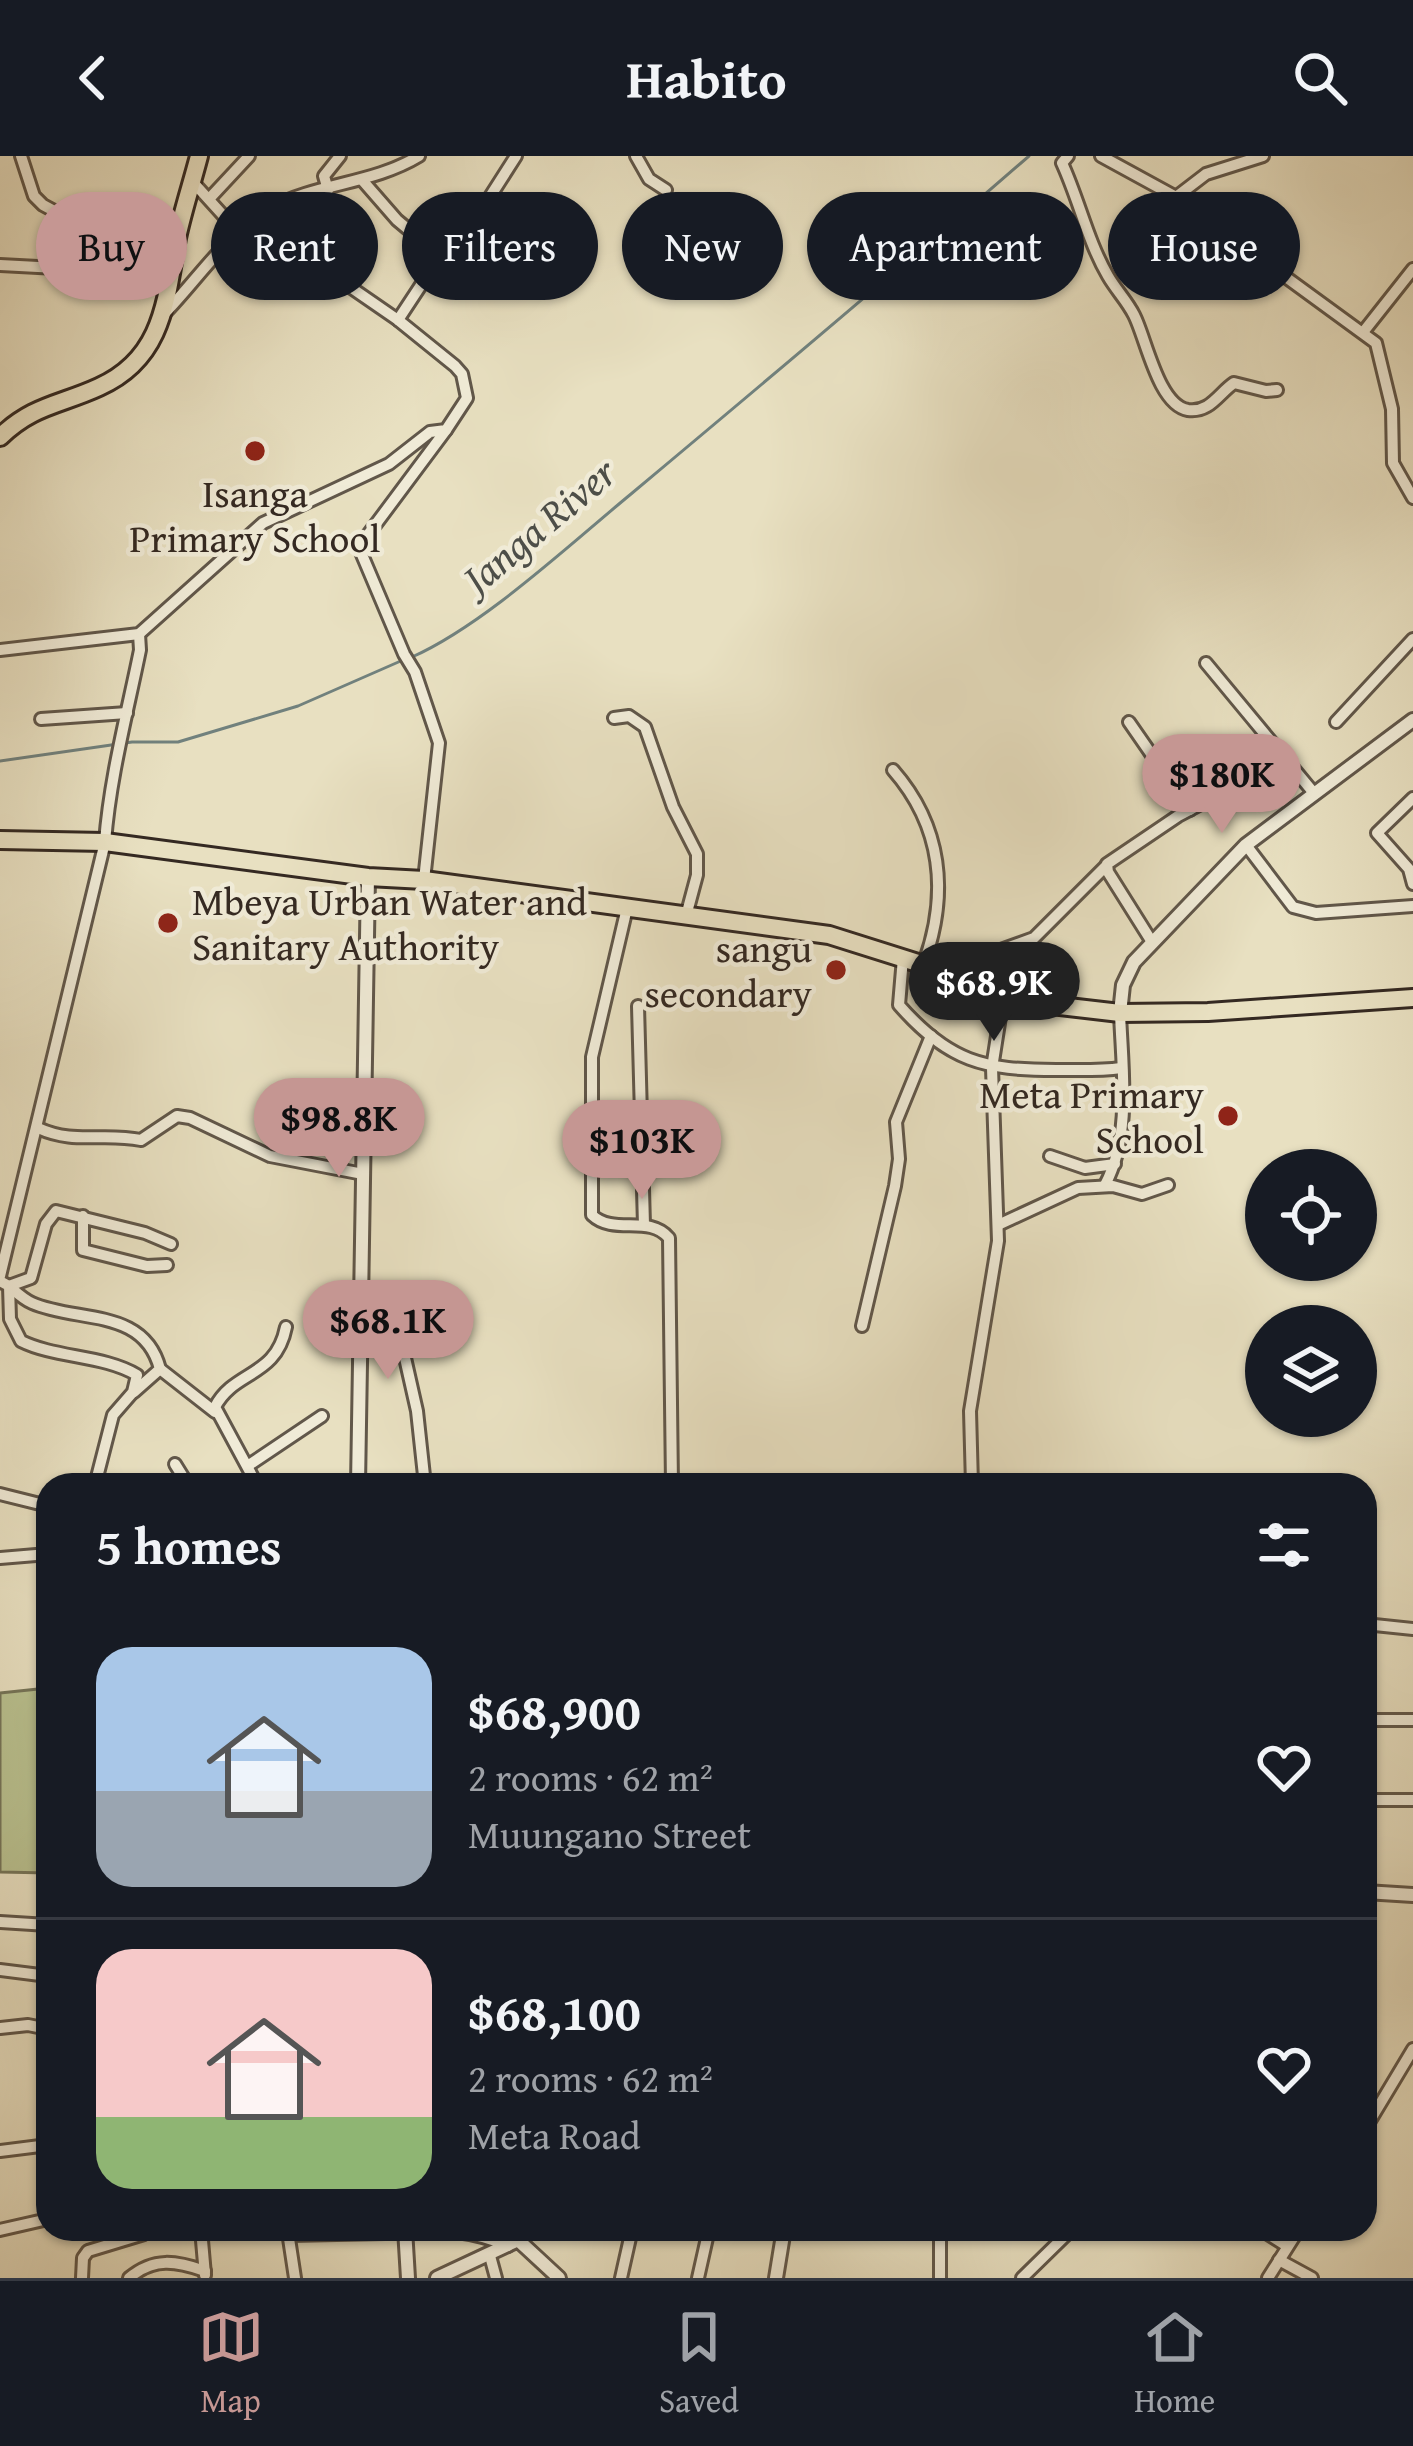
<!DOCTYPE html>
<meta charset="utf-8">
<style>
body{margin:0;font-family:"Gentium Book Plus",serif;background:#20242c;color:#f1f3f6;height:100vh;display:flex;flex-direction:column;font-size:45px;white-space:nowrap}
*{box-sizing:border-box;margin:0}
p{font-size:39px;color:#9ea1a6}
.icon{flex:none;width:66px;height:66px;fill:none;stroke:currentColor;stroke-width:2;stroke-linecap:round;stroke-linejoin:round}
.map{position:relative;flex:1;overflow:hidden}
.side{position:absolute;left:36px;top:1317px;width:1341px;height:768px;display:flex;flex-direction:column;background:#171b24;border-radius:36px;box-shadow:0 3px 9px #0004}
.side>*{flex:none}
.guide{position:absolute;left:36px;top:36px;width:1341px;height:108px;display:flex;gap:24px}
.controls{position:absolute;left:1245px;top:993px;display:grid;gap:24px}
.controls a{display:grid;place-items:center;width:132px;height:132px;border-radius:50%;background:#171b24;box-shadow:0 3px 9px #0004;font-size:60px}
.price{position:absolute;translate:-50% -102px;padding:0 27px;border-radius:42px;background:#c59692;color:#111;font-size:39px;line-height:78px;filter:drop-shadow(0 3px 6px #0008)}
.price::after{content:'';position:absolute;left:50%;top:72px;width:36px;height:27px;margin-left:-18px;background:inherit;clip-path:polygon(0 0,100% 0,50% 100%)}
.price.current{background:#222;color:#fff}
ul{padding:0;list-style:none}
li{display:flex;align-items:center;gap:36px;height:300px;padding:0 60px}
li+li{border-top:3px solid #363941}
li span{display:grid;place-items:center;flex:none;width:336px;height:240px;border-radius:36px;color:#555}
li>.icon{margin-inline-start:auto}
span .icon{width:144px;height:144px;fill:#fffc;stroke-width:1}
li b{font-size:51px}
h2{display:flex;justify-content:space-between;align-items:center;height:144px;padding:0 60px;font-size:51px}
.chip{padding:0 42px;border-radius:54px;background:#171b24;box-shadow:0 3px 9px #0004;font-size:42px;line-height:108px}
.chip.current{background:#c59692;color:#111}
header{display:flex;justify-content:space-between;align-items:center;height:156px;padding:0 60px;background:#171b24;font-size:54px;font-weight:700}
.tab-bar{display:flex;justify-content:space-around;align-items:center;height:168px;border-top:3px solid #363941;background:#171b24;font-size:33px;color:#9ea1a6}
.tab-bar a{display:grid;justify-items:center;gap:6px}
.tab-bar .current{color:#c59692}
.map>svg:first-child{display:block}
.green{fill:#b9c190;stroke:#767559;stroke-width:3}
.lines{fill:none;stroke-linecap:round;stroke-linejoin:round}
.stream{stroke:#71817d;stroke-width:3}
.minor-casing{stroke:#61574a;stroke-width:16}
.tertiary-casing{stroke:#61574a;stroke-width:18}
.trunk-casing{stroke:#342922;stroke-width:22}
.minor{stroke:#f0ebd7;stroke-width:10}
.tertiary{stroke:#f0ebd7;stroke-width:12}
.trunk{stroke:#e8e0c1;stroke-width:16}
.poi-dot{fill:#8f2418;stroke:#f0ebd7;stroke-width:4.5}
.labels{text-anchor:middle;stroke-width:9;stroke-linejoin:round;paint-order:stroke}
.poi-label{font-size:39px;fill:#342922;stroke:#f0ebd7;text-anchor:end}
.water-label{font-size:42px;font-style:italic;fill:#4d4e48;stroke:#f0ebd7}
</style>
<header><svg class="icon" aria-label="back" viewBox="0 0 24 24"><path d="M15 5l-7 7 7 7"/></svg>Habito<svg class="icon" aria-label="search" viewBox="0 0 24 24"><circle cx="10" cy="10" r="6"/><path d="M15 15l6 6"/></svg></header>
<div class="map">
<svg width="1413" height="2122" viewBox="0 0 1413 2122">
<rect width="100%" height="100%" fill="#e8e0c1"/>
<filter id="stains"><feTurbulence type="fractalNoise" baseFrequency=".00167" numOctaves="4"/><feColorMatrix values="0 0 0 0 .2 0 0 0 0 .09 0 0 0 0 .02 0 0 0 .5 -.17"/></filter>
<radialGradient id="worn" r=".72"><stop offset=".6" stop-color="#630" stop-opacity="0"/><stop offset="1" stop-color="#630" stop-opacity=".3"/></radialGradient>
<!-- green -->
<polygon class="green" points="48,1532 48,1717 0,1716 0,1537"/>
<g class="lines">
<!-- stream -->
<g class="stream">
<path d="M412,501C484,469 569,389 631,338C765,226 898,114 1029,0"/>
<polyline points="0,605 132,586 178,586 298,550 403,504"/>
</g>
<defs>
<g id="minor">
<polyline points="21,0 34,40 43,49 69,63 85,99"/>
<polyline points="636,0 649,23 666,34"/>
<path d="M1068,0L1062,7C1079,44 1088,86 1108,120C1116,134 1127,145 1134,159C1146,182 1158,249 1188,254C1210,257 1219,237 1234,227L1266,235L1277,234"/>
<polyline points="1101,0 1176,41 1376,187 1392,253 1393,307 1413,342"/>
<polyline points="192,25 240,78"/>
<polyline points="363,25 397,64 440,100"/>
<polyline points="328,34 324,20 340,0"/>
<polyline points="1176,41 1206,18 1263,0"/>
<polyline points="209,43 249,0"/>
<polyline points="218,100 267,132 287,133 311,103"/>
<polyline points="0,109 57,112 136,76 178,78"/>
<path d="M165,157C198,123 229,75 271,52C317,27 373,28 419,0"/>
<polyline points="398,164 444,94 486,47 516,0"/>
<polyline points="1364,175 1413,113"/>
<polyline points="0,494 139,478 263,367 389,308 430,276 446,274 467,242 462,218 455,210 398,164 253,64"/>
<polyline points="1206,507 1313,636"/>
<polyline points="614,562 629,560 645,571 673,651 697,698 697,719 686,760"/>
<polyline points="41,563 127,557"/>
<polyline points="1129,566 1190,654"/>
<polyline points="1336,566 1413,483"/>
<path d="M893,614C942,670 949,737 924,807"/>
<polyline points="1413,642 1377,677 1409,713 1413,728"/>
<polyline points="1246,689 1293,751 1316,757 1413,750"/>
<polyline points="424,724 439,587 415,516 404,498 360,394 364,384 446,274"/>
<path d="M627,752L592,901V1059C614,1080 649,1058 669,1082L672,1329"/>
<polyline points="1152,786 1108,716 1107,708 1178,660 1269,612 1286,607"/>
<polyline points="995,796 1034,782 1106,710"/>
<path d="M903,802L899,849C949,906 984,914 1056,914C1078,914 1100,915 1121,912"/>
<polyline points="638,850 644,1069"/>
<path d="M38,972C75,989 102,976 141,984L177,960L190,962L270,1000L363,1018"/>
<polyline points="1050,1000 1085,1012 1115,1008"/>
<path d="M1105,1029C1132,978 1122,913 1120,857"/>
<polyline points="83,1060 83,1094 147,1110 167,1109"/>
<polyline points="998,1069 1078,1032 1113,1030 1142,1038 1168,1029"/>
<path d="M0,1120L105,686C110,621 127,558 140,494L139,478"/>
<path d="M0,1125L9,1130L10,1163L21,1185C55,1202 104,1199 137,1219L133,1236L113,1259L95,1329"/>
<path d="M9,1130C16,1136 23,1143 32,1147C77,1167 144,1151 160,1213L134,1236"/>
<polyline points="9,1130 31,1122 46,1068 56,1055 145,1077 171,1088"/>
<polyline points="862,1170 895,1030 899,1003 896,966 931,880"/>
<polyline points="360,1194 396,1189 403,1193 417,1255 425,1329"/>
<polyline points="160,1213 215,1256"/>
<polyline points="175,1308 188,1329"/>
<polyline points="249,1309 322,1260"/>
<path d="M257,1329L215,1251C234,1214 276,1222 286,1171"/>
<polyline points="972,1329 970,1255 998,1085 992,912 1004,835"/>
<polyline points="0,1338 48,1350"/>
<polyline points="0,1402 48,1398"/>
<polyline points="1365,1468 1413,1473"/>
<polyline points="1365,1564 1413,1564"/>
<polyline points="1365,1644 1413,1644"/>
<polyline points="0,1766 48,1769"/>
<polyline points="0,1814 48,1820"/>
<polyline points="0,1872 28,1869 48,1873"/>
<polyline points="1365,1973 1413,1893"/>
<polyline points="0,1995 48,1989"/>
<polyline points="201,2073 205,2119"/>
<polyline points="1260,2073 1287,2090"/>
<polyline points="0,2074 48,2063"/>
<polyline points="288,2076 295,2122"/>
<path d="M405,2077C438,2071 477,2076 508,2090"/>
<polyline points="289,2079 385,2077 404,2073"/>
<polyline points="490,2100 496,2122"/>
<polyline points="1279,2104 1312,2122"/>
<polyline points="82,2122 83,2102 88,2095 144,2078"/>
<path d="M129,2122C154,2101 176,2105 205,2115"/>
<polyline points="621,2122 632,2073"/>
<polyline points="698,2122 709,2073"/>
<polyline points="940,2122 940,2073"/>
<polyline points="1022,2122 1072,2073"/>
<polyline points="1268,2122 1299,2073"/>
</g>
<g id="tertiary">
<polyline points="1120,857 1123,829 1134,806 1246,689 1413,564"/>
<polyline points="358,1329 368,721"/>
<polyline points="1365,1736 1413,1739"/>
<polyline points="405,2073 408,2122"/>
<polyline points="437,2122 518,2084 559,2122"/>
<polyline points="776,2122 784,2073"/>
</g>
<g id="trunk">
<path d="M0,281C33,249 60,249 99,231C164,202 166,143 177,82C183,54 192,27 199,0"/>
<polyline points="0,684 105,686 368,721 424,724 829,779 1051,849 1120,857 1208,856 1413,842"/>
</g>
</defs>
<!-- minor casing -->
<use href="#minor" class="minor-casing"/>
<!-- tertiary casing -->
<use href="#tertiary" class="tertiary-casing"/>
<!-- trunk casing -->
<use href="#trunk" class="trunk-casing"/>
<!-- minor -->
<use href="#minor" class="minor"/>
<!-- tertiary -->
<use href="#tertiary" class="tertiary"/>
<!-- trunk -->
<use href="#trunk" class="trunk"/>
</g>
<!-- markers -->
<g class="poi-dot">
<circle cx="255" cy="295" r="12"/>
<circle cx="168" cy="767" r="12"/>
<circle cx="836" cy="814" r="12"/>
<circle cx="1228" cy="960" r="12"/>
</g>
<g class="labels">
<!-- poi labels -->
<g class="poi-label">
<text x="255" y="351" text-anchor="middle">Isanga<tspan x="255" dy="45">Primary School</tspan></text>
<text x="192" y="759" text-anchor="start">Mbeya Urban Water and<tspan x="192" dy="45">Sanitary Authority</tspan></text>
<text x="812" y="806">sangu<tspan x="812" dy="45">secondary</tspan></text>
<text x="1204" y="952">Meta Primary<tspan x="1204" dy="45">School</tspan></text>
</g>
<!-- water labels -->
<g class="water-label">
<text transform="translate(539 369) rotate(-40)" y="15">Janga River</text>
</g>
</g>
<rect width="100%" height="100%" filter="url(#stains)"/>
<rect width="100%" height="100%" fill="url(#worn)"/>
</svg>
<div class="controls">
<a><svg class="icon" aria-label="locate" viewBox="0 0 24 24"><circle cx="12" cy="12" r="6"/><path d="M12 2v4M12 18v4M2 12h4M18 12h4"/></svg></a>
<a><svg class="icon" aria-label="layers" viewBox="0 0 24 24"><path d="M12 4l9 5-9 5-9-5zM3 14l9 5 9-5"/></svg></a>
</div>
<b class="price" style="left:1222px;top:680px">$180K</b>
<b class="price current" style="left:994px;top:888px">$68.9K</b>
<b class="price" style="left:339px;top:1024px">$98.8K</b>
<b class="price" style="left:642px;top:1046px">$103K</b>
<b class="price" style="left:388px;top:1226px">$68.1K</b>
<div class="guide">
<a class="chip current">Buy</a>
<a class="chip">Rent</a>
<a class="chip">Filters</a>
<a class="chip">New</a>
<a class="chip">Apartment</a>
<a class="chip">House</a>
</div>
<section class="side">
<h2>5 homes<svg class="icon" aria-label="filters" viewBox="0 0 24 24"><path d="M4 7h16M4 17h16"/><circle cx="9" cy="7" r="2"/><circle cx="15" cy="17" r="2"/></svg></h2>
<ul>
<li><span style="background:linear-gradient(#a9c7e8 60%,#9aa5b1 0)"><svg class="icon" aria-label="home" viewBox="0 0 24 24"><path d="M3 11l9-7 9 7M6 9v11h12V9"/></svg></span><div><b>$68,900</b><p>2 rooms · 62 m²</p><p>Muungano Street</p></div><svg class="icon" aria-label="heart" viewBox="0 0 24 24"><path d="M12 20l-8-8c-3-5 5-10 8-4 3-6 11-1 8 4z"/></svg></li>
<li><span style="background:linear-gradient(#f6c9c9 70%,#8fb573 0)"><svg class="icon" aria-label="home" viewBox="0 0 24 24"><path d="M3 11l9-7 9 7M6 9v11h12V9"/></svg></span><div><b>$68,100</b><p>2 rooms · 62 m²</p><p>Meta Road</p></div><svg class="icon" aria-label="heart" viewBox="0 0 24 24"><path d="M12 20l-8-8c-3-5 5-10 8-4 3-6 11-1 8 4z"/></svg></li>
</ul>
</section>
</div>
<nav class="tab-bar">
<a class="current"><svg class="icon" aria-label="map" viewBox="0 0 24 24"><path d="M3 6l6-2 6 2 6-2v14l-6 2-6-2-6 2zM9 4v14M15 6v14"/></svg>Map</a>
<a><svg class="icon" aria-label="saved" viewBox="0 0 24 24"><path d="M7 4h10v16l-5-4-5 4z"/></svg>Saved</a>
<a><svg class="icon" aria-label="home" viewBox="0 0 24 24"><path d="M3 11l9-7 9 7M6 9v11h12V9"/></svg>Home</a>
</nav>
